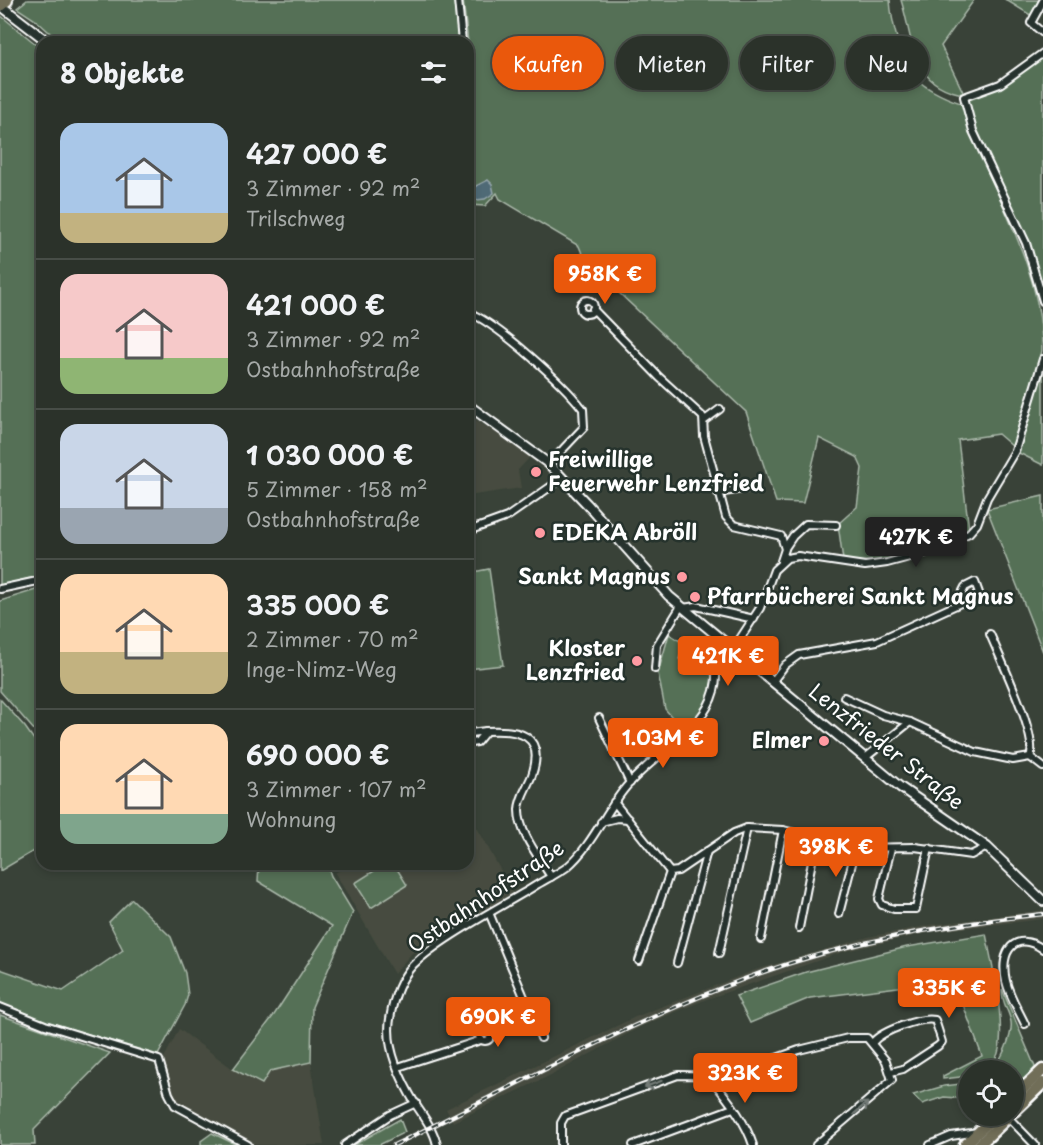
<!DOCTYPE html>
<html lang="de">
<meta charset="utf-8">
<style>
body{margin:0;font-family:"Playpen Sans",sans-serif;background:#333a32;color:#f1f3f6;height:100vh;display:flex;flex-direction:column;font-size:22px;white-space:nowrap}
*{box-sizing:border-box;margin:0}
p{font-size:20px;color:#a6aaa8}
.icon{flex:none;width:33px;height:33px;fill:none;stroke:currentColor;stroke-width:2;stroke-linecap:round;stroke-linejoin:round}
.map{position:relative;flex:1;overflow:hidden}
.details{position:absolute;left:36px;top:36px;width:438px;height:834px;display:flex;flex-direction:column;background:#2b322a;border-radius:18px;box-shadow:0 3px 9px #0003,0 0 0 2px #474d47}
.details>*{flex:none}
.top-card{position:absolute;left:492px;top:36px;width:460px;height:54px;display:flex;gap:12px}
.tools{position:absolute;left:958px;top:1060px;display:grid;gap:12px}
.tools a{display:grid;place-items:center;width:66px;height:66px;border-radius:50%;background:#2b322a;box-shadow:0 3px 9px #0003,0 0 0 2px #474d47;font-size:30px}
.price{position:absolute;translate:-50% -51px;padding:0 14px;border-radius:6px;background:#ea580c;color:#fff;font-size:20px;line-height:39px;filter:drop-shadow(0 2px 3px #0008)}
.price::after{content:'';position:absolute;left:50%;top:36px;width:18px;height:14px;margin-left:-9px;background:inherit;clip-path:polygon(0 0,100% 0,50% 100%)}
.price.active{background:#222;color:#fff}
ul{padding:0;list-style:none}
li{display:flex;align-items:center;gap:18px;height:150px;padding:0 24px}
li+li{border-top:2px solid #474d47}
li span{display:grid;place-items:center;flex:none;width:168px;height:120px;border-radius:18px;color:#555}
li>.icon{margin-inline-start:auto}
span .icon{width:72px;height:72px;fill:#fffc;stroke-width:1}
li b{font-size:26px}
h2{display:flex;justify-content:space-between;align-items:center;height:72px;padding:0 24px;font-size:26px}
.chip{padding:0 21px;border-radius:27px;background:#2b322a;box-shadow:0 3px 9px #0003,0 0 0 2px #474d47;font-size:21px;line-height:54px}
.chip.active{background:#ea580c;color:#fff}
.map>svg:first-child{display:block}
.built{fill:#464c3f}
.green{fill:#557056;stroke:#aab8aa;stroke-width:1.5}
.water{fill:#506b76;stroke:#96a6ad;stroke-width:1.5}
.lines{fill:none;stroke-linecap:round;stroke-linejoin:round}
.minor-casing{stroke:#fff;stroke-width:10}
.tertiary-casing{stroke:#fff;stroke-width:12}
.primary-casing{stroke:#fff;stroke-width:15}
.motorway-casing{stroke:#fff;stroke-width:16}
.minor{stroke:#26332d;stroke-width:6}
.tertiary{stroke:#26332d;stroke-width:8}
.primary{stroke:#716e59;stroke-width:10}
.motorway{stroke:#716e59;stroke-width:12}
.rail-casing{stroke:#fff;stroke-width:4.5}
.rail{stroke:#26332d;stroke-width:2;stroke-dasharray:7;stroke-linecap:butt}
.oneway{stroke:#727a76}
.poi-dot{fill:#ff9aa2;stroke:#26332d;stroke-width:2}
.labels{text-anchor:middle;stroke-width:5;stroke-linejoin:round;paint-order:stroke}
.poi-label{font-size:21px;font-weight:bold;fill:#fff;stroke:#26332d;text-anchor:start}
.street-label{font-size:21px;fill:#fff;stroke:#26332d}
</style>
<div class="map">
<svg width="1043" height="1145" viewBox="0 0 1043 1145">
<rect width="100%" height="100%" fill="#394238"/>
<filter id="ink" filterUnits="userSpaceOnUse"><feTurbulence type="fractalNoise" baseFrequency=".0167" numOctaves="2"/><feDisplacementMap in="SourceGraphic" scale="12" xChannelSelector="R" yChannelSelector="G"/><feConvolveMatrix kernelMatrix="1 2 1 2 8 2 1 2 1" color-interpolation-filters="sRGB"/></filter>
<g filter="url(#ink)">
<!-- built -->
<g class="built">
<polygon points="468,415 532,455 518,470 521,488 468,496"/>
<polygon points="468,811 513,893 412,953 394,974 335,873 351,864 468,864"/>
<polygon points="1043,910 1043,919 930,932 843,952 707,999 642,1026 553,1074 453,1122 446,1109 635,1017 755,970 868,937 930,925"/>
<polygon points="179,1029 233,1069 261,1084 270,1071 311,1062 324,1145 255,1145 173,1098 164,1058"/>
</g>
<!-- green -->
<g class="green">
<polygon points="27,0 454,0 458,42 60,42 37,21 17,8"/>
<path d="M463,0H890C891,18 901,64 914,77C927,90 951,101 968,105L970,97L1001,87L1043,56V294C1028,233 994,176 972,117H966C972,134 979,151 986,168C1011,222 1043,288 1042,350C1037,383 1024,416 1012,446L998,434L958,440L969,530C932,554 887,566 843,560L838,524L857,507L862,468L857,457L819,438L803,503L776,502L746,412L585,261L579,246L500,199L497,193L485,206L468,205V42Z"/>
<path d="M901,0H974L941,46L964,94C910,86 914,41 901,0Z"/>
<polygon points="1006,0 1041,0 1032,16"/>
<polygon points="0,15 42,49 42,575 0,586"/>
<polygon points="1043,372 1043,465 1017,452"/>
<polygon points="1043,496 1043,652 987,509"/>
<polygon points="489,569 503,665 468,669 468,573"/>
<polygon points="42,588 42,739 0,691 0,601"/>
<polygon points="669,634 685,644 679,659 716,677 705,709 683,730 665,709 658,673"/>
<polygon points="0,699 25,727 42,751 42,846 0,871"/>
<polygon points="259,864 327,864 331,876 353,912 312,1007 311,1062 270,1071 262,1084 233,1069 274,1015 332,926 258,881"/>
<polygon points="385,864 394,864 407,885 371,908 355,883"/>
<polygon points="132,899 171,937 185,973 188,995 185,1005 158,1055 45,1021 0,1003 0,969 63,991 123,950 109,922"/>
<path d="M986,934C992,963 1005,1021 999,1049C997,1064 982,1071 969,1071V1076L943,1079V1076L982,1056L954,980L810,998L750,1023L736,996L806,972L907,947Z"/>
<path d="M1002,989L1035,1067L1031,1074L1014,1089V1071H991C1001,1061 1013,1036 1011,1022C1009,1010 1001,1002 1002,989Z"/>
<polygon points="0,1015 110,1053 34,1130 35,1145 0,1145"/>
<polygon points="969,1083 969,1099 944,1097 922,1104 913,1095 944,1086"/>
<polygon points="400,1119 405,1132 379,1145 354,1145"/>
<polygon points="212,1133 237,1145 201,1145 201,1141"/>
</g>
<!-- water -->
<polygon class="water" points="488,180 492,184 494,193 485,199 468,201 468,190"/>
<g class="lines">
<defs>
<g id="minor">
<polyline points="458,0 462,42"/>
<polyline points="1043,1 1031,23 1043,33"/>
<polyline points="1043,53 1000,84 964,97 973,131 1026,243 1043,301"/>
<circle cx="587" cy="307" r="7"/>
<polyline points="593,309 659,377 703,417 704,436 726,517 734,525 781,536 785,549 781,561"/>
<path d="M468,312C499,325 562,382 583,409L584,427L549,464"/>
<polyline points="705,420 720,409"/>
<polyline points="718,493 748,488"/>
<polyline points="468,531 507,517 563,478"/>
<polyline points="785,548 793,536 806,524 836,525"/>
<polyline points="0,589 42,580"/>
<polyline points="683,608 696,606 754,619"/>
<path d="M990,634C999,656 1039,738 1030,757"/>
<polyline points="734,648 760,608 774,570 787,558 798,556 865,566 887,563 928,552 969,533 977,524 987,498 1015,451 1043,359"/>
<polyline points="655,669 657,645 681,606"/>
<polyline points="773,681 785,665 799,655 877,641 976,596 979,593 975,582 965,587 956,605"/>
<polyline points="844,697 883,715 910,722 975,752 1013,760 1030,757"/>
<polyline points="599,718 630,783"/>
<path d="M486,731C518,729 546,734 532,775C528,786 519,798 519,810C519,833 539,857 551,877"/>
<polygon points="486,731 477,742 471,743 469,739 470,733"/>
<polyline points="614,749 648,725"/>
<polyline points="1030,757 1043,767"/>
<polyline points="865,758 910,722"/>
<polyline points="614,802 670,872"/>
<polyline points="601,822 617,818 628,819"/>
<polyline points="891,848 879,899 882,905 894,909 916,909 929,848"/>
<polyline points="670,872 678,871 734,833 747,828 783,830 856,848 915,847 971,855 987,847"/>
<polyline points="839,914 856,848"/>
<polyline points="490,915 541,1038"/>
<polyline points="799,928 817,836"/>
<polyline points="761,939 783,830"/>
<polyline points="719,953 747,828"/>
<polyline points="639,961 670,872"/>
<polyline points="677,963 707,851"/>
<polyline points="0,1007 45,1025 159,1060 169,1094 175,1105 248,1145"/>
<path d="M1025,1024C1019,1011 1009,995 1006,981C999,951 1015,930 1043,949"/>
<circle cx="485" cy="1035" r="6"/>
<path d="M873,1042C882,1031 920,1017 935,1020L942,1042L938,1046L903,1069L891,1072"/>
<polyline points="398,1067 481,1040"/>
<path d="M710,1078C727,1097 745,1120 753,1145"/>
<polyline points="1008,1117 1035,1145"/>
<polyline points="345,1145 390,1115 416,1103"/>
<path d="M437,1145C434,1130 424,1117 416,1105C402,1082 385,1047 390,1019C393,1000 400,979 413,965C440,938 501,907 535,886C545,880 557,874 567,867C592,846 605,812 626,787C668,738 736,720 711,642"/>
<polyline points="561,1145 561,1123 565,1116 678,1075 726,1076 799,1050 848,1038 867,1038 886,1061 892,1080 816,1145"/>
<polyline points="633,1145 733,1108"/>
<polyline points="930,1145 951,1136 978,1132"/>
</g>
<g id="tertiary">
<polyline points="0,5 48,42"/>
<polyline points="468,405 549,464 587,504 669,596 900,787 987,847 1043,901"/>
</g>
<g id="primary">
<polyline points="1014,1097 1043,1070"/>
<polyline points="1014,1111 1043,1083"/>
<polyline points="965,1145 995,1116"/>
<polyline points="979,1145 1009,1116"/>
</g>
<polyline id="motorway" points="0,5 6,0"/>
</defs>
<!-- minor casing -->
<use href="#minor" class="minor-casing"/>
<!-- tertiary casing -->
<use href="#tertiary" class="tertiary-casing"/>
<!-- primary casing -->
<use href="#primary" class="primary-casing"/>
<!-- motorway casing -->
<use href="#motorway" class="motorway-casing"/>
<!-- minor -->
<use href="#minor" class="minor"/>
<!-- tertiary -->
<use href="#tertiary" class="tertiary"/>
<!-- primary -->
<use href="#primary" class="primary"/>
<!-- motorway -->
<use href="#motorway" class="motorway"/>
<defs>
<path id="rail" d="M394,1145C514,1087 630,1021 755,975C849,941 945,925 1043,914"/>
</defs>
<!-- rail casing -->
<use href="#rail" class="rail-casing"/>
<!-- rail -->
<use href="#rail" class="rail"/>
</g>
<!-- one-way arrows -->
<defs><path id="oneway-shaft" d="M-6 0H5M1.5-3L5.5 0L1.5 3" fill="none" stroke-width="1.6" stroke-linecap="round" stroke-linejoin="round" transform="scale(1.5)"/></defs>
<g class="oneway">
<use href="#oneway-shaft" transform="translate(653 1084) rotate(160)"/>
<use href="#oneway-shaft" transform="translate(861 1108) rotate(-41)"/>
</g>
</g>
<!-- markers -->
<g class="poi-dot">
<circle cx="536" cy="472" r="6"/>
<circle cx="540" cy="533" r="6"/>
<circle cx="682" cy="577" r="6"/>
<circle cx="695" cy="597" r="6"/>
<circle cx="637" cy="661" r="6"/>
<circle cx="824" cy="741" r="6"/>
</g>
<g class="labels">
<!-- poi labels -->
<g class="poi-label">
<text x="548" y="467">Freiwillige<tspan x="548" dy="24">Feuerwehr Lenzfried</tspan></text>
<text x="552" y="540">EDEKA Abröll</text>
<text x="670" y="584" text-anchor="end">Sankt Magnus</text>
<text x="707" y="604">Pfarrbücherei Sankt Magnus</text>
<text x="625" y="656" text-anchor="end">Kloster<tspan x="625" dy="24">Lenzfried</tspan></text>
<text x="812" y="748" text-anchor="end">Elmer</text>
</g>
<!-- street labels -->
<g class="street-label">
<text transform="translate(886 747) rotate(38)" y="7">Lenzfrieder Straße</text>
<text transform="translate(486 897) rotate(-34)" y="7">Ostbahnhofstraße</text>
</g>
</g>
</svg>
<div class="tools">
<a><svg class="icon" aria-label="locate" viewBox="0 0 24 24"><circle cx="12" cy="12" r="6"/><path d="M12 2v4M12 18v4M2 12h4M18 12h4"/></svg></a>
</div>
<b class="price" style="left:605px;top:305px">958K €</b>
<b class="price active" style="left:916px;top:568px">427K €</b>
<b class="price" style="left:728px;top:687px">421K €</b>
<b class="price" style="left:663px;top:769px">1.03M €</b>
<b class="price" style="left:836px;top:878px">398K €</b>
<b class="price" style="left:949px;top:1019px">335K €</b>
<b class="price" style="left:498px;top:1048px">690K €</b>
<b class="price" style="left:745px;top:1104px">323K €</b>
<div class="top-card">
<a class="chip active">Kaufen</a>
<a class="chip">Mieten</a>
<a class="chip">Filter</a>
<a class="chip">Neu</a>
</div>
<section class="details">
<h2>8 Objekte<svg class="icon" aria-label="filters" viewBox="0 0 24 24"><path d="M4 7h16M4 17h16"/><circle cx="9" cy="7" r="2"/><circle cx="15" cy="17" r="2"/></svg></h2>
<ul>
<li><span style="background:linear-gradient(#a9c7e8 75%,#c2b280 0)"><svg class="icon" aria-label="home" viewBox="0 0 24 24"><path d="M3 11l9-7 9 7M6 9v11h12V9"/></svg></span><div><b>427 000 €</b><p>3 Zimmer · 92 m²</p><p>Trilschweg</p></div></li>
<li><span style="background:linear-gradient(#f6c9c9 70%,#8fb573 0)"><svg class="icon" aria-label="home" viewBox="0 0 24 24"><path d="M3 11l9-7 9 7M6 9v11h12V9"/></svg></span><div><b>421 000 €</b><p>3 Zimmer · 92 m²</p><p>Ostbahnhofstraße</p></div></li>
<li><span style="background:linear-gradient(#c9d6e8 70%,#9aa5b1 0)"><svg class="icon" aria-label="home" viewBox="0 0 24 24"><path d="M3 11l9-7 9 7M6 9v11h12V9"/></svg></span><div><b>1 030 000 €</b><p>5 Zimmer · 158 m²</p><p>Ostbahnhofstraße</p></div></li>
<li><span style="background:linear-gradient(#ffd9b3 65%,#c2b280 0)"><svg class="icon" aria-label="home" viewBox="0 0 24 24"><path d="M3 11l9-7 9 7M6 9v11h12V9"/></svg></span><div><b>335 000 €</b><p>2 Zimmer · 70 m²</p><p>Inge-Nimz-Weg</p></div></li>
<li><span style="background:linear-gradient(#ffd9b3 75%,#7fa58c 0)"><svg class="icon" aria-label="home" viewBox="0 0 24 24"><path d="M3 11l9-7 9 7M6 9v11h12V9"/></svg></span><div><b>690 000 €</b><p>3 Zimmer · 107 m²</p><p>Wohnung</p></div></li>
</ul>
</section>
</div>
